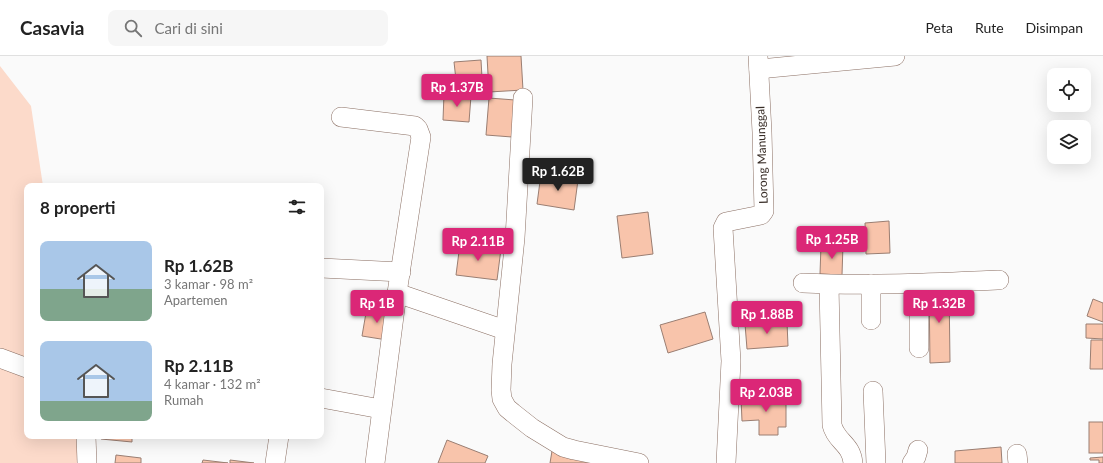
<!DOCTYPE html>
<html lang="id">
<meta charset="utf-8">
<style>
body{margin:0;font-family:Lato,sans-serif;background:#f6f6f6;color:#222;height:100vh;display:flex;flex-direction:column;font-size:15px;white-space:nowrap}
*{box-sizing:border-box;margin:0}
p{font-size:13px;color:#767676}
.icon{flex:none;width:22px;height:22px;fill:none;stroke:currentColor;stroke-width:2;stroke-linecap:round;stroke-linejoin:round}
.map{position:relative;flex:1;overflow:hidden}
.details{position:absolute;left:24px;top:127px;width:300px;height:256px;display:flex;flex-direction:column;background:#fff;border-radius:8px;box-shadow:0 4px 16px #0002}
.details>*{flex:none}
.fabs{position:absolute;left:1047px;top:12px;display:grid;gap:8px}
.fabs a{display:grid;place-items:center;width:44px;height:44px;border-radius:8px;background:#fff;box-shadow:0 4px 16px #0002;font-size:20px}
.price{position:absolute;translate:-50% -34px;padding:0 9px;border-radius:4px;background:#db2777;color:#fff;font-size:13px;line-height:26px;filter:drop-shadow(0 1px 2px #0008)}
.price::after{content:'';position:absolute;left:50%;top:24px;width:12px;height:9px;margin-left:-6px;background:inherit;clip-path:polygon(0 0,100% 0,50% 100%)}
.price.active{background:#222;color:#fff}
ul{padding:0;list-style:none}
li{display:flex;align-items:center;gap:12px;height:100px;padding:0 16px}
li span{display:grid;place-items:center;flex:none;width:112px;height:80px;border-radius:8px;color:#555}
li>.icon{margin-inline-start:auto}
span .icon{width:48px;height:48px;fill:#fffc;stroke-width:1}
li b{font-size:17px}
h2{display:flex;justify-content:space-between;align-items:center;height:48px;padding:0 16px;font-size:17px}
header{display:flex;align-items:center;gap:24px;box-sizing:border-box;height:56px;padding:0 20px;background:#fff;border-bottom:1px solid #e0e0e0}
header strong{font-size:19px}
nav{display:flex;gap:22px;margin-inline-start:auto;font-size:14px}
.search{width:280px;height:36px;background:#f6f6f6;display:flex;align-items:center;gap:10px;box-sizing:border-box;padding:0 14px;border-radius:8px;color:#767676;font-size:15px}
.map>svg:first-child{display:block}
.green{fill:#fcdaca}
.building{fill:#f8c4ab;stroke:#9a7e72}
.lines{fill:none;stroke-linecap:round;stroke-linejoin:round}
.street-casing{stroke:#8b6f63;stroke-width:20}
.street{stroke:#fff;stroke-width:19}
.labels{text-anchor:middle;stroke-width:4;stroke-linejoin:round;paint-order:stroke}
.street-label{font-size:12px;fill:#382d27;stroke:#fff}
</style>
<header>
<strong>Casavia</strong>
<div class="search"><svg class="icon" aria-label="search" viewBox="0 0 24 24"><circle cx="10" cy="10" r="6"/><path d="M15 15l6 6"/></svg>Cari di sini</div>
<nav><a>Peta</a><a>Rute</a><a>Disimpan</a></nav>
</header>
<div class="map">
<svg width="1103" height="407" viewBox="0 0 1103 407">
<rect width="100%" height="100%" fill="#fafafa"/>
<!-- green -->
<polygon class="green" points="0,10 31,50 43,130 27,130 27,380 79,380 79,407 0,407"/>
<!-- building -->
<g class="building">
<polygon points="487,0 521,0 523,34 489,36"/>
<polygon points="481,4 482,22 456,24 454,6"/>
<polygon points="444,38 471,40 469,66 443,64"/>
<polygon points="489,42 515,44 512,81 486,79"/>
<polygon points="541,118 578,124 574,154 537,148"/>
<polygon points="648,156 653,198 622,202 617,160"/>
<polygon points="889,165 890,197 866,198 865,167"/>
<polygon points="460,188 501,193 497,224 456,219"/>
<polygon points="821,189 843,189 842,219 820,218"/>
<polygon points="929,230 949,230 950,306 930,307"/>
<polygon points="1093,243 1103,247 1103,266 1087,260"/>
<polygon points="367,251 392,255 387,284 362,280"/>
<polygon points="705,256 713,283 668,297 660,269"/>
<polygon points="787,266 788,290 747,293 745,268"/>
<polygon points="1086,268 1103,268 1103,283 1086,282"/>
<polygon points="1091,284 1103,284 1103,313 1090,313"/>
<polygon points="786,341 786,371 778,371 778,379 759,379 759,364 742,365 741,342"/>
<rect x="1089" y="366" width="14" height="31"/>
<polygon points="101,380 132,380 132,386 101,383"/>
<polygon points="447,384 488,400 485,407 438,407"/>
<polygon points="1001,391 1002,407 955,407 955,395"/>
<polygon points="552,395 591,407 550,407"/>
<polygon points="116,399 141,402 141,407 115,407"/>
<polygon points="1103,401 1103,407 1099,407 1099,404 1090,404 1090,402"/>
<polygon points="203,404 228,407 202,407"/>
<polygon points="230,404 254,407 230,407"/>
</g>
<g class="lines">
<defs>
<g id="street">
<polyline points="759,13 895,0"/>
<polyline points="523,42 515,182 502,308 501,334 502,343 507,352 513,357 532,372 563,391 574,394 639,407"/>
<polyline points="341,61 415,70 418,73 421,81 397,237 375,407"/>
<polyline points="321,212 401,216"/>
<path d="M803,227C868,230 933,227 999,224"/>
<polyline points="871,228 871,264"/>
<polyline points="919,228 919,292"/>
<path d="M829,229L832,369C836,386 851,387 853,407"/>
<polyline points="397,237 505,274"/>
<polyline points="0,302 27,312"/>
<polyline points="873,335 876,407"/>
<polyline points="321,342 381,353"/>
<polyline points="86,380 87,407"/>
<polyline points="1017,398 1018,407"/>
<polyline points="275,407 279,380"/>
<polyline points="726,407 731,305 723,172 726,166 761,159 764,155 762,76 758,0"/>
<polyline points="912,407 916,401 918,394"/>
</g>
</defs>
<!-- street casing -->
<use href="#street" class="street-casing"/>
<!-- street -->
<use href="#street" class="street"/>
</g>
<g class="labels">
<!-- street labels -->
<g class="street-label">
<text transform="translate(762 99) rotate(-92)" y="4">Lorong Manunggal</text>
</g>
</g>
</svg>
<div class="fabs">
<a><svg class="icon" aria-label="locate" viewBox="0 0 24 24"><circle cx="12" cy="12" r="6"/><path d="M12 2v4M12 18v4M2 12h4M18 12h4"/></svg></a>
<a><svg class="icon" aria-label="layers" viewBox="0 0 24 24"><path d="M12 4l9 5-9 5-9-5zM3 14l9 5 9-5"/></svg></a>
</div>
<b class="price" style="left:457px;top:52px">Rp 1.37B</b>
<b class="price active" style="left:558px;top:136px">Rp 1.62B</b>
<b class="price" style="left:832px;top:204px">Rp 1.25B</b>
<b class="price" style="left:478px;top:206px">Rp 2.11B</b>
<b class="price" style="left:377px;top:268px">Rp 1B</b>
<b class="price" style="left:939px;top:268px">Rp 1.32B</b>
<b class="price" style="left:767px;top:279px">Rp 1.88B</b>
<b class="price" style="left:766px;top:357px">Rp 2.03B</b>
<section class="details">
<h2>8 properti<svg class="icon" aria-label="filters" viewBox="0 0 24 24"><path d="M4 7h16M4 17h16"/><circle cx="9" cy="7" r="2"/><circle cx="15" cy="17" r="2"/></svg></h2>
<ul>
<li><span style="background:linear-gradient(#a9c7e8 60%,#7fa58c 0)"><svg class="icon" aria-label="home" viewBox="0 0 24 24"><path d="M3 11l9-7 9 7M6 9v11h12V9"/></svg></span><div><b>Rp 1.62B</b><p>3 kamar · 98 m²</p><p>Apartemen</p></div></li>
<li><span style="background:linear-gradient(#a9c7e8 75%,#7fa58c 0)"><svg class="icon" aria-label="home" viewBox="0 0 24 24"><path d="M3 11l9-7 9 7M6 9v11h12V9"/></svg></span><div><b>Rp 2.11B</b><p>4 kamar · 132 m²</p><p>Rumah</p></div></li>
</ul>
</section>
</div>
